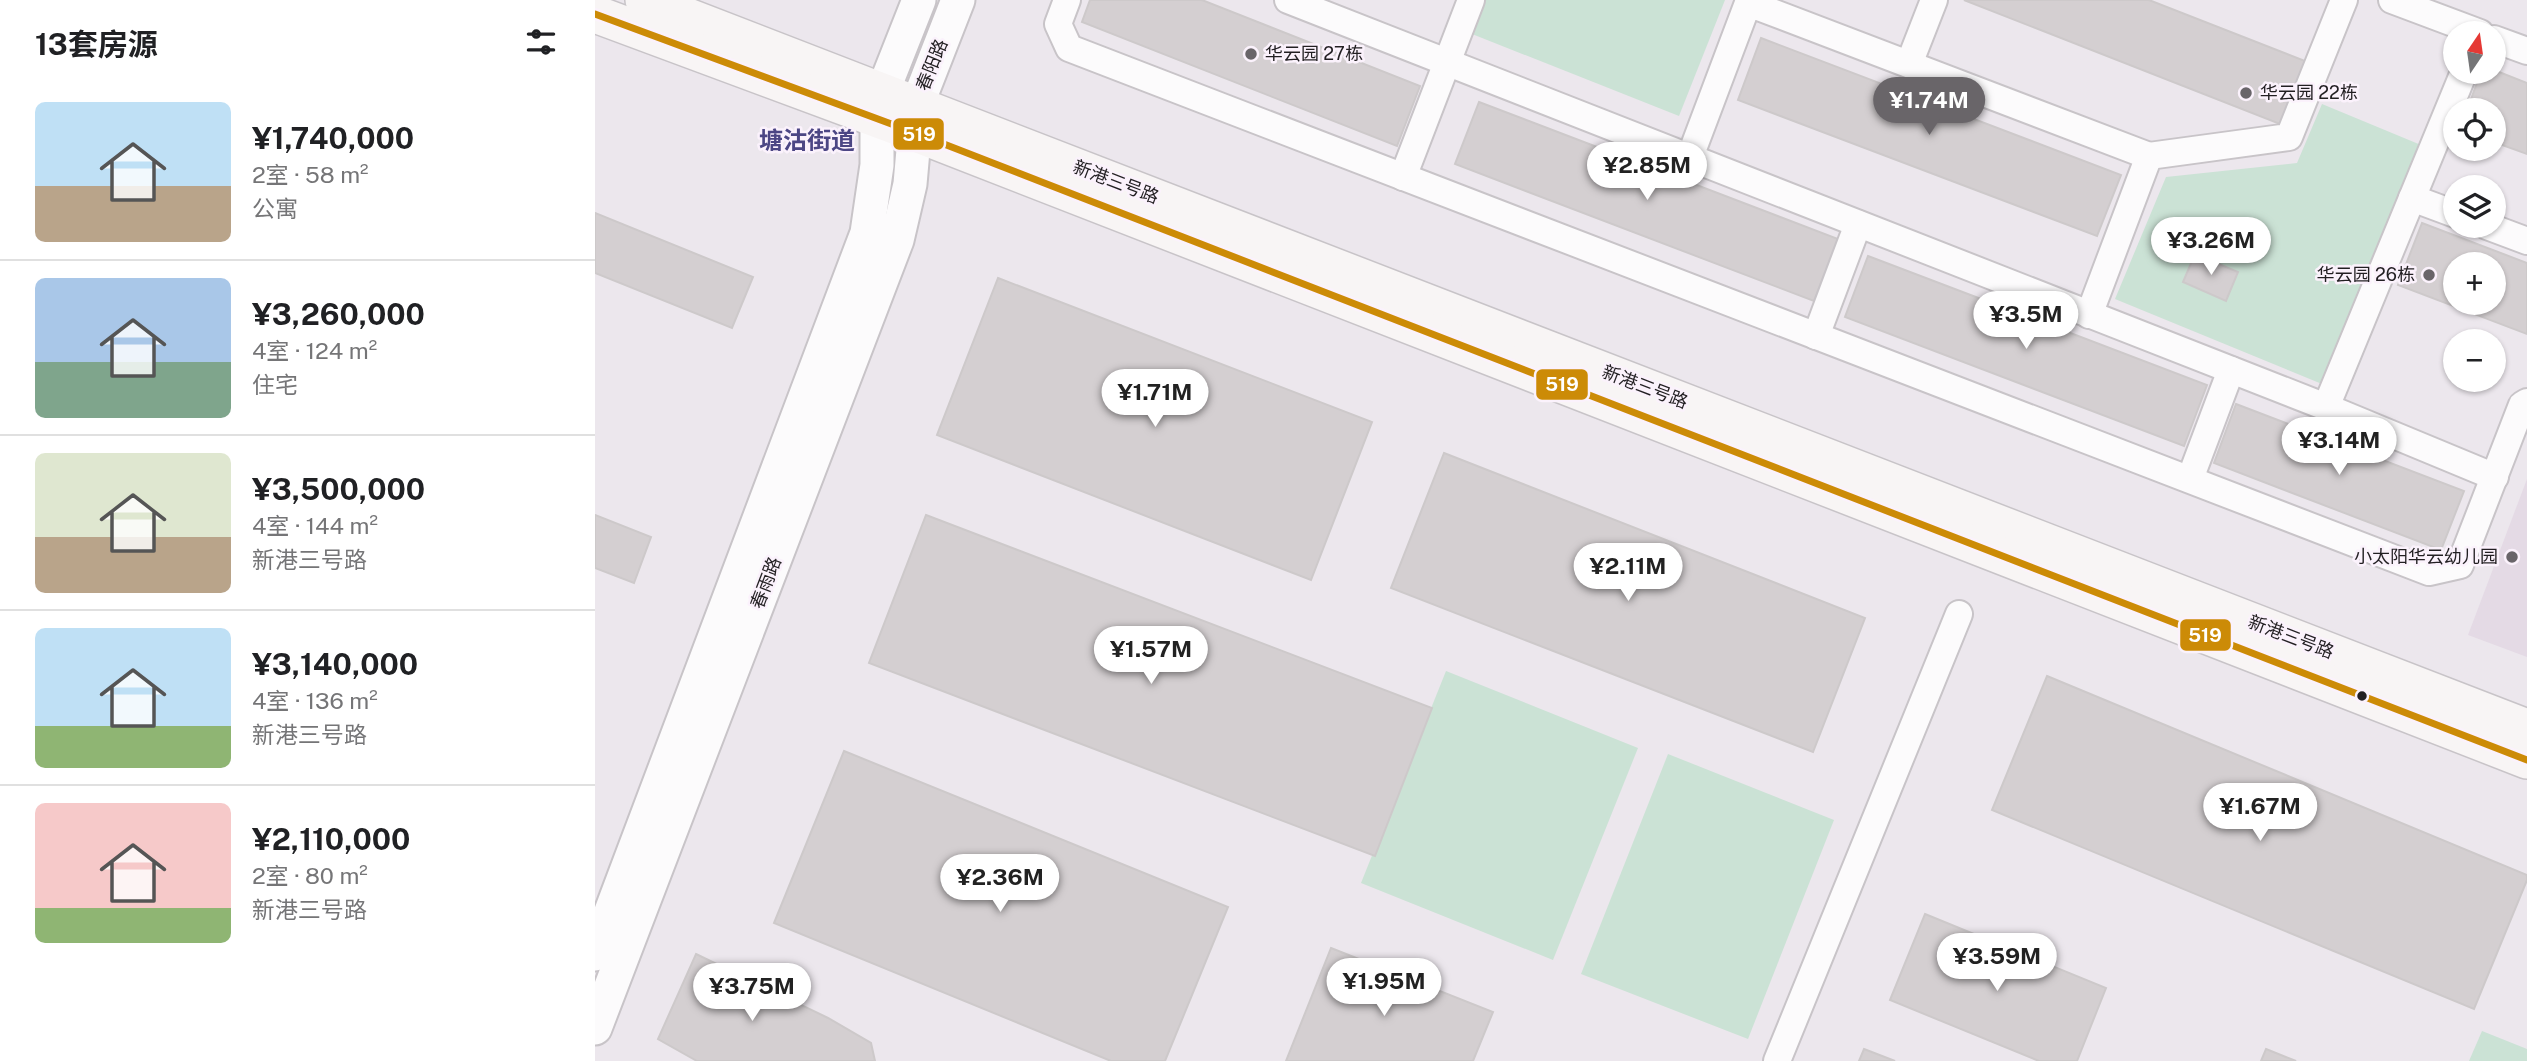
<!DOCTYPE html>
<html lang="zh">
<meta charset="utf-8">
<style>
body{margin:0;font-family:"Public Sans","Noto Sans SC",sans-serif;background:#f6f6f6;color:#202124;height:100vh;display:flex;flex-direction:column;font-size:26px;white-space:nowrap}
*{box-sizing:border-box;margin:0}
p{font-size:23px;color:#757577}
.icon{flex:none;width:38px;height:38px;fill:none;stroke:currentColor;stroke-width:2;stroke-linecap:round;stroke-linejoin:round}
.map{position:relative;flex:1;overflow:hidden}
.side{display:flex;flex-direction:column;background:#fff;width:595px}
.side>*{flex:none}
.needle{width:46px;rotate:13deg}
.controls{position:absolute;left:1848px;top:21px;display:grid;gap:14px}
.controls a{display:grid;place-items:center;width:63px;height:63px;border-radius:50%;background:#fff;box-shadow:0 2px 5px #0004;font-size:35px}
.price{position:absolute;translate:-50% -60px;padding:0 16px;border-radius:24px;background:#fff;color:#222;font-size:23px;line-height:46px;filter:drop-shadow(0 2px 4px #0008)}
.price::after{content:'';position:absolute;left:50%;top:42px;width:21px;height:16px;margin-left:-10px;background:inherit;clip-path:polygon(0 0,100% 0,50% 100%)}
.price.active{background:#696569;color:#fff}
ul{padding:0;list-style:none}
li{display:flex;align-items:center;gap:21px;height:175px;padding:0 35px}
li+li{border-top:2px solid #e0e0e0}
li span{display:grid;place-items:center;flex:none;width:196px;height:140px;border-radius:10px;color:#555}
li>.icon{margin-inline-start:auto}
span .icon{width:84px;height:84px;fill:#fffc;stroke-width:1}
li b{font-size:30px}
h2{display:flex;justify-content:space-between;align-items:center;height:84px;padding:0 35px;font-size:30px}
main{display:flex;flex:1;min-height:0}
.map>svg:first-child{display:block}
.built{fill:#e4dae5}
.green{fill:#cbe2d5}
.building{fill:#d4cfd1;stroke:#cdc9ca;stroke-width:2;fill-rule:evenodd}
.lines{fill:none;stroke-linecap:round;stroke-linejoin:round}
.minor-casing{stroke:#c8c4c8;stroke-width:30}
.tertiary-casing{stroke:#c8c4c8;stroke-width:37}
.secondary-casing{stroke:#c8c4c8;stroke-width:40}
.minor{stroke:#fcfbfc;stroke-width:26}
.tertiary{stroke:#fcfbfc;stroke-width:33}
.secondary{stroke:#f8f5f5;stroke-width:37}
.bus-1-casing{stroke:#fbf2fc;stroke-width:12}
.bus-1{stroke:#cc8b07;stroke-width:7}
.poi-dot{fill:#696569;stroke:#fbf2fc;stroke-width:2.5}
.bus-dot{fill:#221f22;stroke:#fbf2fc;stroke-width:2.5}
.labels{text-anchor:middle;stroke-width:5;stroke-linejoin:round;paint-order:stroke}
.poi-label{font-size:18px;fill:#221f22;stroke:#fbf2fc;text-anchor:start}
.street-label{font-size:18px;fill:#221f22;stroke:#fbf2fc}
.district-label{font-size:24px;font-weight:bold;fill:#4c4684;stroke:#fbf2fc}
.line-badge{stroke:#fbf2fc;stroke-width:2.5}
.badge-label{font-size:19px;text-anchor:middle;font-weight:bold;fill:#fff}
</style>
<main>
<section class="side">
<h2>13套房源<svg class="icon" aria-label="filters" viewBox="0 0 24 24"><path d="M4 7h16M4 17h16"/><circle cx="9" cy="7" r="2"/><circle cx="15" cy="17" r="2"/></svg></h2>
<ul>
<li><span style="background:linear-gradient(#bfe0f5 60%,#b9a48a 0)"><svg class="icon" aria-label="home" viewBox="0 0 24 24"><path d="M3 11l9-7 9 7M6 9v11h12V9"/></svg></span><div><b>¥1,740,000</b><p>2室 · 58 m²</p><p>公寓</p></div></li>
<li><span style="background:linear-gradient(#a9c7e8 60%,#7fa58c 0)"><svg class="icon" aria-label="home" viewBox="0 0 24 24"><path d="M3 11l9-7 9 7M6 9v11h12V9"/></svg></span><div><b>¥3,260,000</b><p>4室 · 124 m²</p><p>住宅</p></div></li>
<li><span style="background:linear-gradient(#dfe7d0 60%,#b9a48a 0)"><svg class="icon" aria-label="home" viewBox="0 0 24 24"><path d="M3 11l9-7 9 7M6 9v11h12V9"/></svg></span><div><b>¥3,500,000</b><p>4室 · 144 m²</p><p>新港三号路</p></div></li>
<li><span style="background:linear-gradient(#bfe0f5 70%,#8fb573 0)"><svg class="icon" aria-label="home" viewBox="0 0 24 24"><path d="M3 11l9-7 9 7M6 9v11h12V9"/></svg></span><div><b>¥3,140,000</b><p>4室 · 136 m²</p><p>新港三号路</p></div></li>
<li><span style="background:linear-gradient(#f6c9c9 75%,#8fb573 0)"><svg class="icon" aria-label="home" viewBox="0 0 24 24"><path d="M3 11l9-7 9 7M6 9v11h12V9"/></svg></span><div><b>¥2,110,000</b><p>2室 · 80 m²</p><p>新港三号路</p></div></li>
</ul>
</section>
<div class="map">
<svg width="1932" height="1061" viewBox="0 0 1932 1061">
<rect width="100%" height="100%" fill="#ece7ed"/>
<!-- built -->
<polygon class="built" points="1932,479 1932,657 1873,635"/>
<!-- green -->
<g class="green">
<polygon points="890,0 1130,0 1084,116 877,34"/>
<polygon points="1727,104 1826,145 1727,384 1520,299 1571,177 1702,163"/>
<polygon points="851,671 1043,748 958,960 766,883"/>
<polygon points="1073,754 1239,820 1153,1039 986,974"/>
<polygon points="1887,1031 1932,1049 1932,1061 1874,1061"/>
</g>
<!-- building -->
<g class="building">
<polygon points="495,0 607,0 825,86 802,146 487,22"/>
<polygon points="1369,0 1554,0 1710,61 1685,124"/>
<polygon points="1166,38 1526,175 1502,236 1143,100"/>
<polygon points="1899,70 1932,83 1932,154 1899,142 1899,110 1872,110 1886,72"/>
<polygon points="884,102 1243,239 1219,301 860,164"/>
<polygon points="0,213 158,277 137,328 0,273"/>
<path d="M1827,223L1932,263V334L1803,285ZM1860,264H1899V303H1860Z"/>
<polygon points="1600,254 1643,272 1631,301 1588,282"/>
<polygon points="1273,256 1612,385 1589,446 1250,317"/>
<polygon points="403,278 777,422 716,580 342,435"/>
<polygon points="1641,404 1869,491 1846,550 1619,463"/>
<polygon points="849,453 1270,618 1218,752 796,588"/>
<polygon points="0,515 56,537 39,583 0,568"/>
<polygon points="331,515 837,708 780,856 274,663"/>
<polygon points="1452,676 1932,875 1932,880 1879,1009 1397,810"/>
<polygon points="249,751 633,907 570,1061 516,1061 179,923"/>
<polygon points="1330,914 1511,988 1482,1061 1444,1061 1295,1000"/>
<polygon points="736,948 898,1012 878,1061 691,1061"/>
<polygon points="101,954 233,1018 276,1043 280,1061 102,1061 63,1039"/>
<polygon points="1269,1049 1300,1061 1264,1061"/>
<polygon points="1671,1049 1701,1061 1666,1061"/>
</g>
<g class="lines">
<defs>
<g id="minor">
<polyline points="472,0 463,24 474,48 1834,572 1865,565 1927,405 1932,402"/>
<polyline points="693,0 1731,407"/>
<polyline points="1797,0 1885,33"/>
<polyline points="1899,39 1932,51"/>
<polyline points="1314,64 1339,0"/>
<polyline points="1869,72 1731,407 1900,477"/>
<polyline points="1095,157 1153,3 1554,156"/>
<polyline points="808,177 876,0"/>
<polyline points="1817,198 1860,214"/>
<polyline points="1892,226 1932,241"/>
<polyline points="1494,315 1554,156 1694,137 1749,0"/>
<polyline points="1221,336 1263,224"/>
<polyline points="1595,479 1636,370"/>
<polyline points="1182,1061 1364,614"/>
</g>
<g id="tertiary">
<polyline points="0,954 272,233 282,165 282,119 288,91 324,0"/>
<polyline points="0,1028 302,240 315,184 322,105 363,0"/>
</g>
<g id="secondary">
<polyline points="49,0 1932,728"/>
<polyline points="0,14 318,132 1932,760"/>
</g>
</defs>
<!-- minor casing -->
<use href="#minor" class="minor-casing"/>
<!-- tertiary casing -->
<use href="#tertiary" class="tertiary-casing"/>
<!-- secondary casing -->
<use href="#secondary" class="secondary-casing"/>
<!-- minor -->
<use href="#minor" class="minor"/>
<!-- tertiary -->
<use href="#tertiary" class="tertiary"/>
<!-- secondary -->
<use href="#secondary" class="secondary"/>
<defs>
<polyline id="bus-1" points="0,14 318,132 1932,760"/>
</defs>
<!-- bus-1 casing -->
<use href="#bus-1" class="bus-1-casing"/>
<!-- bus-1 -->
<use href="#bus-1" class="bus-1"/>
</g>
<!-- markers -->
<g class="poi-dot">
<circle cx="656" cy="54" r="7"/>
<circle cx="1651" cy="93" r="7"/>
<circle cx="1834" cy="275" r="7"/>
<circle cx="1917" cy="557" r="7"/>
</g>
<circle class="bus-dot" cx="1767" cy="696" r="6"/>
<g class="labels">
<!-- poi labels -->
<g class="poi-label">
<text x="670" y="60">华云园 27栋</text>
<text x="1665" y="99">华云园 22栋</text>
<text x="1820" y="281" text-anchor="end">华云园 26栋</text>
<text x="1903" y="563" text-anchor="end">小太阳华云幼儿园</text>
</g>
<!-- street labels -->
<g class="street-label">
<text transform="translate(337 65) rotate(-68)" y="6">春阳路</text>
<text transform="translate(521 182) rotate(21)" y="6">新港三号路</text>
<text transform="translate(1050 387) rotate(21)" y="6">新港三号路</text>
<text transform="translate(171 583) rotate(-69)" y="6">春雨路</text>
<text transform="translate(1696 637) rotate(21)" y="6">新港三号路</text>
</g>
<!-- district labels -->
<g class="district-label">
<text x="212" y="149">塘沽街道</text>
</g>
</g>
<g class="line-badge">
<rect x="297" y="117" width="53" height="34" rx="7" fill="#cc8b07"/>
<rect x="940" y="368" width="54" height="33" rx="7" fill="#cc8b07"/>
<rect x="1584" y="618" width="53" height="34" rx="7" fill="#cc8b07"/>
</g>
<g class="badge-label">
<text x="324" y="141">519</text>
<text x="967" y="391">519</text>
<text x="1610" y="642">519</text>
</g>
</svg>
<div class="controls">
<a><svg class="needle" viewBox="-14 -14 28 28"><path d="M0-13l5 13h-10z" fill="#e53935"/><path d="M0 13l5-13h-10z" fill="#757577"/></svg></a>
<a><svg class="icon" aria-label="locate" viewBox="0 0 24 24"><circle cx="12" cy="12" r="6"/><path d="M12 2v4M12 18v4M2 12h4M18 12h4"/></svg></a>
<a><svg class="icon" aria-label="layers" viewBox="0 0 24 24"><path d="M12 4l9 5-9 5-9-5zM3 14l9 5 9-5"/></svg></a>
<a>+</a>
<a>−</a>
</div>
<b class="price active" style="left:1334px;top:137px">¥1.74M</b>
<b class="price" style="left:1052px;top:202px">¥2.85M</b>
<b class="price" style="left:1616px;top:277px">¥3.26M</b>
<b class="price" style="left:1431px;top:351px">¥3.5M</b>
<b class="price" style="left:560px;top:429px">¥1.71M</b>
<b class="price" style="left:1744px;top:477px">¥3.14M</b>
<b class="price" style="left:1033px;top:603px">¥2.11M</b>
<b class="price" style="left:556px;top:686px">¥1.57M</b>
<b class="price" style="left:1665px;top:843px">¥1.67M</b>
<b class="price" style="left:405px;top:914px">¥2.36M</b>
<b class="price" style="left:1402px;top:993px">¥3.59M</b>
<b class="price" style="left:789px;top:1018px">¥1.95M</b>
<b class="price" style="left:157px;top:1023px">¥3.75M</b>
</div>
</main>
